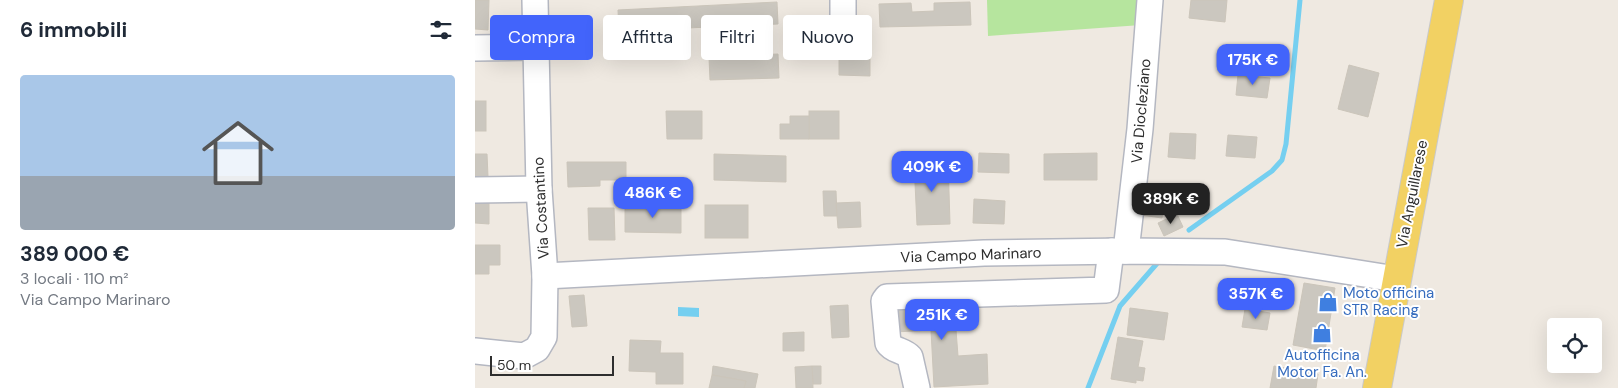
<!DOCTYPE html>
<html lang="it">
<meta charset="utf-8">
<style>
body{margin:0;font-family:"DM Sans",sans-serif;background:#f6f6f7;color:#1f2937;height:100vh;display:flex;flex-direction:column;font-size:19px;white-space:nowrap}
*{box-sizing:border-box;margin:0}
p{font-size:16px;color:#747a83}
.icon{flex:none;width:28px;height:28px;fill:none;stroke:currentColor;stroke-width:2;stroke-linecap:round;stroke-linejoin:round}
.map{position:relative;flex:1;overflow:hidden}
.side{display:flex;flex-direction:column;background:#fff;width:475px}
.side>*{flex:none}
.hud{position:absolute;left:15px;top:15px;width:475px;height:45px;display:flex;gap:10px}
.controls{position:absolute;left:1072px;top:318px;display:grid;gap:10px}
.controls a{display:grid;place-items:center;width:55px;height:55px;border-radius:5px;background:#fff;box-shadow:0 5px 20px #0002;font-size:25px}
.scale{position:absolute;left:15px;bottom:12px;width:124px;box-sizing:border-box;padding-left:5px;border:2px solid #2e2e2e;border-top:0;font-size:14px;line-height:18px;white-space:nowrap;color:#2e2e2e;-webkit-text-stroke:4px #fff;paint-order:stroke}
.price{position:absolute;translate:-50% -42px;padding:0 11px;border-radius:10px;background:#4264fb;color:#fff;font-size:16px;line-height:32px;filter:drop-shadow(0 1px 2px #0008)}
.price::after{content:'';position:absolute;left:50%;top:30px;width:15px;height:11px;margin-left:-8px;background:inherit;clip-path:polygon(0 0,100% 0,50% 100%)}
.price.current{background:#222;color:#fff}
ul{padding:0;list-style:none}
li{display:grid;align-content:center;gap:10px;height:265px;padding:0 20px}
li+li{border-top:1px solid #e0e1e3}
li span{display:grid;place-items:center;height:155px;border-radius:5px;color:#555}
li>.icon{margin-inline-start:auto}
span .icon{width:90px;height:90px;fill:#fffc;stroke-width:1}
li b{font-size:21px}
h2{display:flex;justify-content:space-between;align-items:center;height:60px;padding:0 20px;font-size:21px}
.chip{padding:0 18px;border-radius:5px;background:#fff;box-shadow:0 5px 20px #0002;font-size:18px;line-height:45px}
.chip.current{background:#4264fb;color:#fff}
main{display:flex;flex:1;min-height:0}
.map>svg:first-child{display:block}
.green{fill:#b6e59e}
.water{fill:#75cff0}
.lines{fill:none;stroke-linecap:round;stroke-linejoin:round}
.stream{stroke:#75cff0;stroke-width:5}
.building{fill:#cbc7bf;stroke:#cbc5ba}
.minor-casing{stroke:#b4b7c1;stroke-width:28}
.major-casing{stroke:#c9c9c9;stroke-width:30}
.minor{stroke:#fff;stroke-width:25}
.major{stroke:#f2d163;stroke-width:28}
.labels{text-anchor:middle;stroke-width:4;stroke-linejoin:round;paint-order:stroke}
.street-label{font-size:15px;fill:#2e2e2e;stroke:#fff}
.shop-label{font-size:15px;fill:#366cbe;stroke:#fff;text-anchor:start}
</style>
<main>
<section class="side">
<h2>6 immobili<svg class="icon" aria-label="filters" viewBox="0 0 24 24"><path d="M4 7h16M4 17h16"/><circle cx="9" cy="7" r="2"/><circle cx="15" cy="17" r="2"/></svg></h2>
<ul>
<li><span style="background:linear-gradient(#a9c7e8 65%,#9aa5b1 0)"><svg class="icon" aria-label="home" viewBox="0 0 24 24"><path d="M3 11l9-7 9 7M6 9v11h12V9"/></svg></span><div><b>389 000 €</b><p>3 locali · 110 m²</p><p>Via Campo Marinaro</p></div></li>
</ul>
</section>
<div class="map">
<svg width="1143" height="388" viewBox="0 0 1143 388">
<rect width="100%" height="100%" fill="#efe9e1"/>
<!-- green -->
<polygon class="green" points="512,0 667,0 666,25 513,36"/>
<!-- water -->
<polygon class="water" points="203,307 224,308 224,317 203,316"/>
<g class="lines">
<!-- stream -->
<g class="stream">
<polyline points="714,230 797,171 807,160 811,144 825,0"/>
<polyline points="613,388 645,306 685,260"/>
</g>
</g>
<!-- building -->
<g class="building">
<polygon points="0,0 14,0 13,30 0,29"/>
<polygon points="716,0 752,0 750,22 714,18"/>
<polygon points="302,2 303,24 144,31 143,10"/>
<polygon points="495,2 496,25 405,27 404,4 436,3 437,12 459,11 459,3"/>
<polygon points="364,46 395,47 395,76 364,75"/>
<polygon points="774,48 802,51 799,71 772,68"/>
<polygon points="303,54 304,78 235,80 234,57"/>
<polygon points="874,65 904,73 893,117 863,109"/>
<polygon points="763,75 795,78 792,98 761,95"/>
<rect x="0" y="101" width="11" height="30"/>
<polygon points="191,111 227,111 227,139 192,139"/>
<rect x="334" y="111" width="30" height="28"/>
<polygon points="315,116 334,116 334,139 305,139 305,124 315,124"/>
<polygon points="695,133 721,134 720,159 693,157"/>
<polygon points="753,135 782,137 780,158 751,156"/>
<polygon points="504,153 534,154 534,173 503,172"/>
<polygon points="622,153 622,180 569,180 569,154"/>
<polygon points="0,154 12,154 13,177 0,177"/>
<polygon points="239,154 311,156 311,182 239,180"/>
<polygon points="473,160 475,224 442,225 439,162"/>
<polygon points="92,162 151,162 151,180 125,180 125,186 93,187"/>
<polygon points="669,187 703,191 700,212 688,210 687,218 666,215"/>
<polygon points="348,191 361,191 362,216 349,216"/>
<polygon points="703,191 712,192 709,211 700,210"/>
<polygon points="0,197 14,197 14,224 0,223"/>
<polygon points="499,199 530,201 529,224 498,223"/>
<polygon points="385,202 386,227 363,228 361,203"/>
<polygon points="206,205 206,233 150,232 150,206"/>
<rect x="230" y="205" width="43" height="33"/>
<polygon points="113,208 139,208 140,240 114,240"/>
<polygon points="702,214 708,227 689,236 683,223"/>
<polygon points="0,245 25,245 25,265 14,265 14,274 0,274"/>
<polygon points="829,283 860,288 850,351 818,345"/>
<polygon points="109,295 112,326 97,327 94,296"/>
<polygon points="482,299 484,330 481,330 483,356 512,354 513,384 459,387 456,330 420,332 418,303"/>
<polygon points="373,305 374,337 357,338 355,306"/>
<polygon points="655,308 693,313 689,340 652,335"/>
<polygon points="770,309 795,313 792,330 767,327"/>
<polygon points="329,332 329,351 308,351 308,333"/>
<polygon points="643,337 668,341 663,367 670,368 668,381 661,380 661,383 636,379"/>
<polygon points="155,340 186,341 185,353 208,353 208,384 181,384 181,372 154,371"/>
<polygon points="238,366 283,374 280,388 269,388 271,381 237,375"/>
<polygon points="337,366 346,366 346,384 338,384"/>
<polygon points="337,366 338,388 321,388 320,367"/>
<polygon points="799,366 843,374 841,388 795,388"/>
<polygon points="237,375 271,381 269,388 234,388"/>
</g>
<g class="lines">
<defs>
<g id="minor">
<polyline points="368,39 368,0"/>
<polyline points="0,48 60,47"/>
<polyline points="0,190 64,189"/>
<polyline points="651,251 665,129 675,0"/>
<polyline points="70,276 509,253 651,251 750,252 921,279"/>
<polyline points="0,351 49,356 62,349 69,337 70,276 64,189 60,0"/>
<path d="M442,388L435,357C429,350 418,351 413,343L409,301L412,297L631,290L636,251"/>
</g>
<polyline id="major" points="902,388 974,0"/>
</defs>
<!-- minor casing -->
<use href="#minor" class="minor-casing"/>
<!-- major casing -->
<use href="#major" class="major-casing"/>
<!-- minor -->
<use href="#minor" class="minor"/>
<!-- major -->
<use href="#major" class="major"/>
</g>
<!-- icons -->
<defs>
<symbol id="shop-bare" viewBox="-9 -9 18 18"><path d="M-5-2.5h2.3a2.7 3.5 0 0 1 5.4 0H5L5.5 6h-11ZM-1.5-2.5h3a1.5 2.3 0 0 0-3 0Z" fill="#3f7fe0" stroke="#fff" stroke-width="2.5" paint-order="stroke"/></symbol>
</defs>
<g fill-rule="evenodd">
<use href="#shop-bare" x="839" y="288" width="28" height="28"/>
<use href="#shop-bare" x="833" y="319" width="28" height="28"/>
</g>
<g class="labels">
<!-- street labels -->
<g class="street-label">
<text transform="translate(666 111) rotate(-85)" y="5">Via Diocleziano</text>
<text transform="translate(937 194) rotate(-79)" y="5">Via Anguillarese</text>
<text transform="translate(66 208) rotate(-93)" y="5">Via Costantino</text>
<text transform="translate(496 255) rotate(-2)" y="5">Via Campo Marinaro</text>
</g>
<!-- shop labels -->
<g class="shop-label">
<text x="868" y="298">Moto officina<tspan x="868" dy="17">STR Racing</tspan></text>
<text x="847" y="360" text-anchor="middle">Autofficina<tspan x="847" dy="17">Motor Fa. An.</tspan></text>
</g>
</g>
</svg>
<div class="controls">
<a><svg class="icon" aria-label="locate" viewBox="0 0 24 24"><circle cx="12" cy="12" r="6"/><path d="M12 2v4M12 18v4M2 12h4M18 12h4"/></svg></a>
</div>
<div class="scale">50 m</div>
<b class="price" style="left:778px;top:86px">175K €</b>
<b class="price" style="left:457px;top:193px">409K €</b>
<b class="price" style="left:178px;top:219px">486K €</b>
<b class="price current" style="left:696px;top:225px">389K €</b>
<b class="price" style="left:781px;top:320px">357K €</b>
<b class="price" style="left:467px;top:341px">251K €</b>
<div class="hud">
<a class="chip current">Compra</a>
<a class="chip">Affitta</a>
<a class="chip">Filtri</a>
<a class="chip">Nuovo</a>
</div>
</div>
</main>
